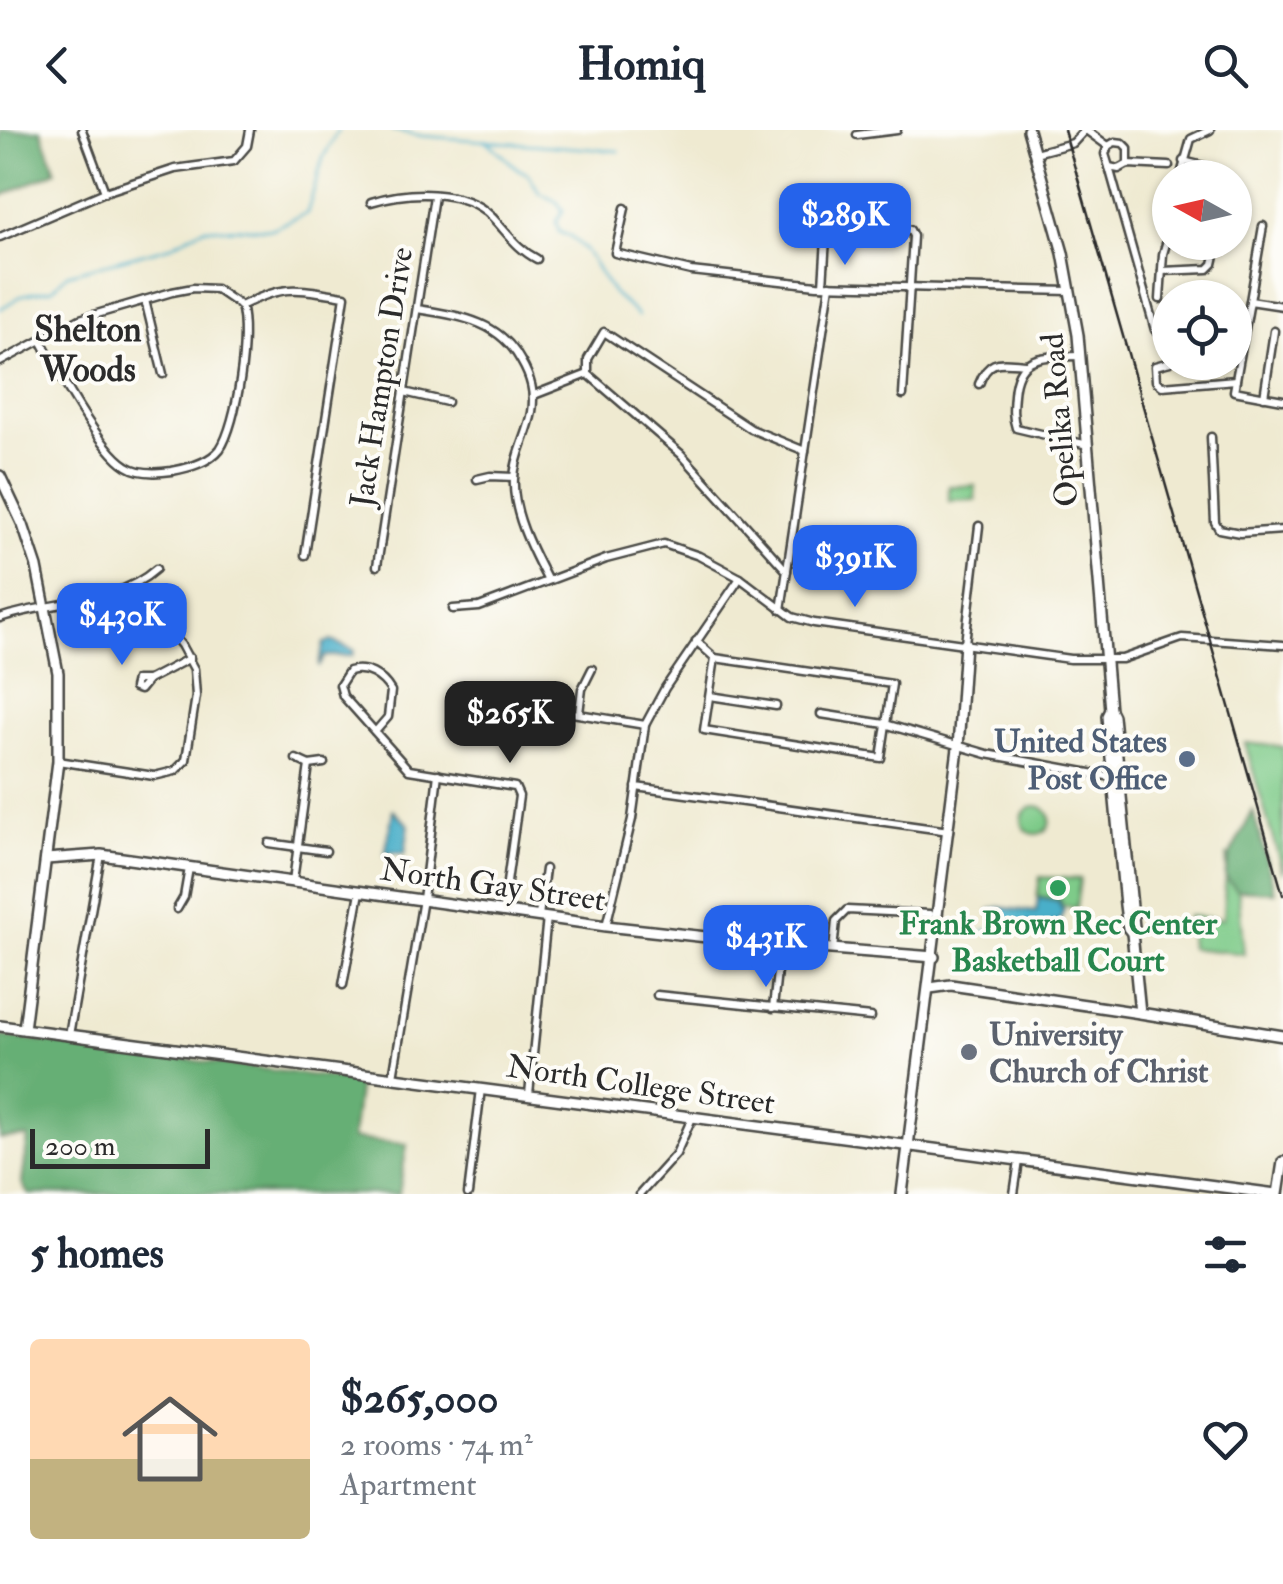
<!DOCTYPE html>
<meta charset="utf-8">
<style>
body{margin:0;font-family:"IM FELL Double Pica",serif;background:#f6f6f7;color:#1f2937;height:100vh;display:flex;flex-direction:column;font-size:38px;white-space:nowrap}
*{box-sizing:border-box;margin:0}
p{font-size:32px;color:#747a83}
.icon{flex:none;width:55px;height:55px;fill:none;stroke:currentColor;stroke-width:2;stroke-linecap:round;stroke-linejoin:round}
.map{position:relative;height:1064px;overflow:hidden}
.side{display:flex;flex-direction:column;background:#fff;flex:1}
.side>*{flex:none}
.needle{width:65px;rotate:278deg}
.controls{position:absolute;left:1152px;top:30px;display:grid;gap:20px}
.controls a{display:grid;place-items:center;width:100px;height:100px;border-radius:50%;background:#fff;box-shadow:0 2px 8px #0004;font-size:50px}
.scale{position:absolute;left:30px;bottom:25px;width:180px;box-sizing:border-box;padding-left:10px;border:5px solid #2b2b2b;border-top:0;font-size:28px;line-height:35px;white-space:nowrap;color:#2b2b2b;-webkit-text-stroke:8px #fdfcf7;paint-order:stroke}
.price{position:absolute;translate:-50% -85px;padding:0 22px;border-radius:20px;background:#2563eb;color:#fff;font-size:32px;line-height:65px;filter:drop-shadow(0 2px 5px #0008)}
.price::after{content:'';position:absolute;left:50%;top:60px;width:30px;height:22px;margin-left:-15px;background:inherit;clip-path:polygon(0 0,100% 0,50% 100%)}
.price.current{background:#222;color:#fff}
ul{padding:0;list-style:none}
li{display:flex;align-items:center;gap:30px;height:250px;padding:0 30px}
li+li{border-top:2px solid #e0e1e3}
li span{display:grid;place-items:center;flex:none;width:280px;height:200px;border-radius:10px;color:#555}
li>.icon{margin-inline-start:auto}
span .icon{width:120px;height:120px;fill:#fffc;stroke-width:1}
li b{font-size:42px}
h2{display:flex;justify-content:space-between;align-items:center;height:120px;padding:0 30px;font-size:42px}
header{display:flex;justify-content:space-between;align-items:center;height:130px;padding:0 30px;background:#fff;font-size:45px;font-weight:700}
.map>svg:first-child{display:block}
.green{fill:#7ecb89;stroke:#547b5a;stroke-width:2.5}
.forest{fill:#66af75;stroke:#486d50;stroke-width:2.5}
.water{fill:#4aafc9;stroke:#3a6d7a;stroke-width:2.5}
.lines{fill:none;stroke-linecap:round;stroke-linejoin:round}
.stream{stroke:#4aafc9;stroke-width:2.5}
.street-casing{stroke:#484844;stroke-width:11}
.secondary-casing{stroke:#484844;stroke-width:14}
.primary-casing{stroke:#484844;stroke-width:14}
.street{stroke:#fff;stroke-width:6}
.secondary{stroke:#fff;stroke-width:9}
.primary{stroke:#fff;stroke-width:9}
.rail{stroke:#2b2b2b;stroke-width:2.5}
.service-dot{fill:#5c6f8a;stroke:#fdfcf7;stroke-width:4}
.leisure-dot{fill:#2e9e5b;stroke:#fdfcf7;stroke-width:4}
.worship-dot{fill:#6b7280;stroke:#fdfcf7;stroke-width:4}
.labels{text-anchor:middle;stroke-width:8;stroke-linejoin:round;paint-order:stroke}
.street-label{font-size:32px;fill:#2b2b2b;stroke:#fdfcf7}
.service-label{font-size:32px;font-weight:bold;fill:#4e5e75;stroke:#fdfcf7;text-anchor:end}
.leisure-label{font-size:32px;font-weight:bold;fill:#27864d;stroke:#fdfcf7}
.worship-label{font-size:32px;font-weight:bold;fill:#5b616d;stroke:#fdfcf7;text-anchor:start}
.neighbourhood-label{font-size:35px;font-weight:bold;fill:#2b2b2b;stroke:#fdfcf7}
</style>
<header><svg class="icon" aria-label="back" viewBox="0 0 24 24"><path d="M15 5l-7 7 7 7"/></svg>Homiq<svg class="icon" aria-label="search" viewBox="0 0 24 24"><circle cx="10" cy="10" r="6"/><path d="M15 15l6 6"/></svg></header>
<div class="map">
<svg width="1283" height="1064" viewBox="0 0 1283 1064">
<rect width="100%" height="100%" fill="#fdfcf7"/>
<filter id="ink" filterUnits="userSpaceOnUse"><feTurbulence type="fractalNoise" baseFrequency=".01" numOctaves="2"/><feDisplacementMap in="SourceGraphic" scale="20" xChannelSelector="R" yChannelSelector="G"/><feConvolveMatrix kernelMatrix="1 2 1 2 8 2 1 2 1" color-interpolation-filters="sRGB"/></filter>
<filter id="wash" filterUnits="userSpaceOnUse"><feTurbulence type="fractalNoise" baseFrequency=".0048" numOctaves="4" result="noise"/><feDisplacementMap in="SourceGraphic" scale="40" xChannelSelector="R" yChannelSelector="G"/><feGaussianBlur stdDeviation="2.25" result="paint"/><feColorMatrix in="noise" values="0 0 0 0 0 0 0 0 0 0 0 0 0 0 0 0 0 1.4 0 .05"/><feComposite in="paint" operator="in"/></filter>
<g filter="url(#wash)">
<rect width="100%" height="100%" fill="#efead1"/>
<!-- green -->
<g class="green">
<polygon points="949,356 975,356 976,370 949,371"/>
<polygon points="1245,613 1283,617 1283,743"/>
<circle cx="1036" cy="690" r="14"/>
<polygon points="1235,724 1244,824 1190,818 1188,786 1223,789 1227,726"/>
<polygon points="1040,747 1080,749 1076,778 1060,775 1061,770 1037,766"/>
</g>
<!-- forest -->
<g class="forest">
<polygon points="0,0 41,0 56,41 0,67"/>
<polygon points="1253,681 1275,762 1237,760 1225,746 1231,723"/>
<polygon points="0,906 359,951 352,1009 407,1014 399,1064 28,1064 22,1053 28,1007 0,1009"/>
</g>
<!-- water -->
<g class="water">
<polygon points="331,511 354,520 352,526 325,526 318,537 324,513"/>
<polygon points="393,680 409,695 405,724 389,722 388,726 385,725"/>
<polygon points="1038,768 1060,772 1060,777 1064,779 1060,791 1044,795 996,791 990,780 999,777 1036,782"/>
</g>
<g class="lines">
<!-- stream -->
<g class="stream">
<polyline points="392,0 422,6 619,21"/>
<path d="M486,10L518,39L528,44L540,63L557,72L563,80L556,92L559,102C589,112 595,141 613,163C621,171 630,178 638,186"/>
<polyline points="0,179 23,165 53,159 67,144 168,117 204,98 271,99 307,83 323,28 338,0"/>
<polyline points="983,800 1058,805"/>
</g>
</g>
</g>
<g filter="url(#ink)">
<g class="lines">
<defs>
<g id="street">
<polyline points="82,0 105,62"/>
<polyline points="1086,0 1108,16"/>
<polyline points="857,5 897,0"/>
<polyline points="1035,23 1073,13 1085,0"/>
<polyline points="1183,31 1212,38 1222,48"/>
<polyline points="1169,36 1128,34 1119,39 1109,37 1155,200 1170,204"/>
<polyline points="1109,37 1105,24 1108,16 1115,12 1123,13 1128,18 1128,34"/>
<polyline points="1180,48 1191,9 1210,0"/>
<path d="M371,72C407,61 463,58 491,86C507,102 517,119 537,129"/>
<polyline points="625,78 615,123 691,141 817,155 1070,161"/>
<polyline points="786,92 895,96 910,100 913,106 903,265"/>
<polyline points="1263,96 1250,171 1283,176"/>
<polyline points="0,107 105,62 175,39 234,31 247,16 250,0"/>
<polyline points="1162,141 1208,139 1213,134 1218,112"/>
<polyline points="823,155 827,93"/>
<polyline points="1160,169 1163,124 1170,100"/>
<polyline points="145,170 163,244"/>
<polyline points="1250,171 1234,261 1283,270"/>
<path d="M241,176C287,153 296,159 345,166L305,425"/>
<path d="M417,179C459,186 499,190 521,231C531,248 535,263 532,282C528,305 515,325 514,348C512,382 532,420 547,449"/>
<path d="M1080,226C1044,227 1017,222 1014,265C1013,277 1012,286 1016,298L1088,315"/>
<path d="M0,232L80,189L172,162L193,158L216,159L241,176C250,205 237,294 220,319C209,333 188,338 172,341C158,343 139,344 127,336C100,320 56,239 41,210"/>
<polyline points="1170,232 1155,236 1156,251 1162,256 1236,250"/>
<path d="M979,254C989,228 999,232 1025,234"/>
<polyline points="404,262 447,272"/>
<polyline points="534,265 588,244"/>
<polyline points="1264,267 1274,201"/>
<polyline points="1211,307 1215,392 1219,399 1240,403 1283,400"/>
<polyline points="477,349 490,346 514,347"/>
<polyline points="377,436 434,66"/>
<polyline points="787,441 681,324 588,244 588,229 604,202 751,299 805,321"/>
<polyline points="453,479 479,477 606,429 664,414 699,426 740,448 792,487 814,493 1070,529 1122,529 1182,508 1283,515"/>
<polyline points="781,480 830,155"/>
<path d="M0,488C51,470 115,476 156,439"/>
<polyline points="696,511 715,528"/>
<polyline points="965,513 979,396"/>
<polygon points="715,528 892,554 881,628 704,600"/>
<polygon points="136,550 148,550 140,560 134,558"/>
<polyline points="148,550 190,528"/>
<polyline points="463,565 645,595"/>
<polyline points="710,566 776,576"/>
<polyline points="579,583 582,559 592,539"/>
<polyline points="821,584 885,594 987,624 1112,647"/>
<path d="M375,602L388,587L391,561C382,546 366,536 349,541L340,555L343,566L409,640L515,657L519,666L503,781"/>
<polyline points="296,629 309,635 324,633"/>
<polyline points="58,631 154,646 175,641 186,630 196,566 194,539 181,515 133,456"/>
<polyline points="636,657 949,701"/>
<polyline points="269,713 326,721"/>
<polyline points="293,751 309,635"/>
<polyline points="177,779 184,767 189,738"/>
<polyline points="539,786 545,739"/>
<polyline points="606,796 632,689 645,595 665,558 740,448"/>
<polyline points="833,820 836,791 847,780 930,784"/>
<polyline points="343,855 360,762"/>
<polyline points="657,865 871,887"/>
<polyline points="773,878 780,815"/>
<polyline points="69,905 101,725"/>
<polyline points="393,947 423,769 438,644"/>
<polyline points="529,964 547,787"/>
<polyline points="468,1064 481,959"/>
<polyline points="640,1064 676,1024 692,988"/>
<polyline points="1014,1064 1019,1031"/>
</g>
<g id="secondary">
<polyline points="0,346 23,395 37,437 58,543 58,631 24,899"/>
<polyline points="46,729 101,725 606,796 780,815 934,827"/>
<polyline points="930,858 951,855 1140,883"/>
<polyline points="0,896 1276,1064"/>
<polyline points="902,1064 958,618 965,513"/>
</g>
<g id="primary">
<polyline points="1028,0 1063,123 1078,205 1110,580 1113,586 1134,797 1132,803"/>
<polyline points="1110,580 1107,586 1125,775 1128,798 1132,803 1140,883 1283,906"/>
<polyline points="1278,1064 1283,1032"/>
</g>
</defs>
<!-- street casing -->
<use href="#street" class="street-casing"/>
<!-- secondary casing -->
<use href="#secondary" class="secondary-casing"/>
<!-- primary casing -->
<use href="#primary" class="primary-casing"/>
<!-- street -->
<use href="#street" class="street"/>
<!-- secondary -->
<use href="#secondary" class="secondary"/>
<!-- primary -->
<use href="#primary" class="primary"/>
<!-- rail -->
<polyline class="rail" points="1064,0 1283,765"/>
</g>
</g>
<!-- markers -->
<circle class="service-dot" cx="1187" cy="629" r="10"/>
<circle class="leisure-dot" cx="1058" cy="758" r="10"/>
<circle class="worship-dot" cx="969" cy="922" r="10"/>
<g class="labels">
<!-- street labels -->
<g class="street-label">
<text transform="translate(381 247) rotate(-81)" y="11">Jack Hampton Drive</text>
<text transform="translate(1059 290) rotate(-95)" y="11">Opelika Road</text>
<text transform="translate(493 754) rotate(8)" y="11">North Gay Street</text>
<text transform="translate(641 954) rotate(8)" y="11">North College Street</text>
</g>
<!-- service labels -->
<g class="service-label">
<text x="1167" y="622">United States<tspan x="1167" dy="37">Post Office</tspan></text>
</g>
<!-- leisure labels -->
<g class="leisure-label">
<text x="1058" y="804">Frank Brown Rec Center<tspan x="1058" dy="37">Basketball Court</tspan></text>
</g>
<!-- worship labels -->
<g class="worship-label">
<text x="989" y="915">University<tspan x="989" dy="37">Church of Christ</tspan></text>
</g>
<!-- neighbourhood labels -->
<g class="neighbourhood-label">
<text x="88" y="211">Shelton<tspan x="88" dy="40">Woods</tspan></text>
</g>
</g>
</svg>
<div class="controls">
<a><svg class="needle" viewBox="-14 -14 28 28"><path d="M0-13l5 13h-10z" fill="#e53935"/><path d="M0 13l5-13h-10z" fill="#747a83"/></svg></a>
<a><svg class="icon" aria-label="locate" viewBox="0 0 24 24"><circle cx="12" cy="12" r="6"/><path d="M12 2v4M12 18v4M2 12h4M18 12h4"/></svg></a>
</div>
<div class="scale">200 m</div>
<b class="price" style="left:845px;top:138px">$289K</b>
<b class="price" style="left:855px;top:480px">$391K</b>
<b class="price" style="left:122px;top:538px">$430K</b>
<b class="price current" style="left:510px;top:636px">$265K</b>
<b class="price" style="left:766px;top:860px">$431K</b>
</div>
<section class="side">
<h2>5 homes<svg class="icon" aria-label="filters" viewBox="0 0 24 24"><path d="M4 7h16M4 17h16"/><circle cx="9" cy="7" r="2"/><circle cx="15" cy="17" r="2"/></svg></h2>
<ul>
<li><span style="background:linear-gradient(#ffd9b3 60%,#c2b280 0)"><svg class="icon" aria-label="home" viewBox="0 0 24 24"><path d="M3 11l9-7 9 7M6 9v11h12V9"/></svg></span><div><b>$265,000</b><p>2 rooms · 74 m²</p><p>Apartment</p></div><svg class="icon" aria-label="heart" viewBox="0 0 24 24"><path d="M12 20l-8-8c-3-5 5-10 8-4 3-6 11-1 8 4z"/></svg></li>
</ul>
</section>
